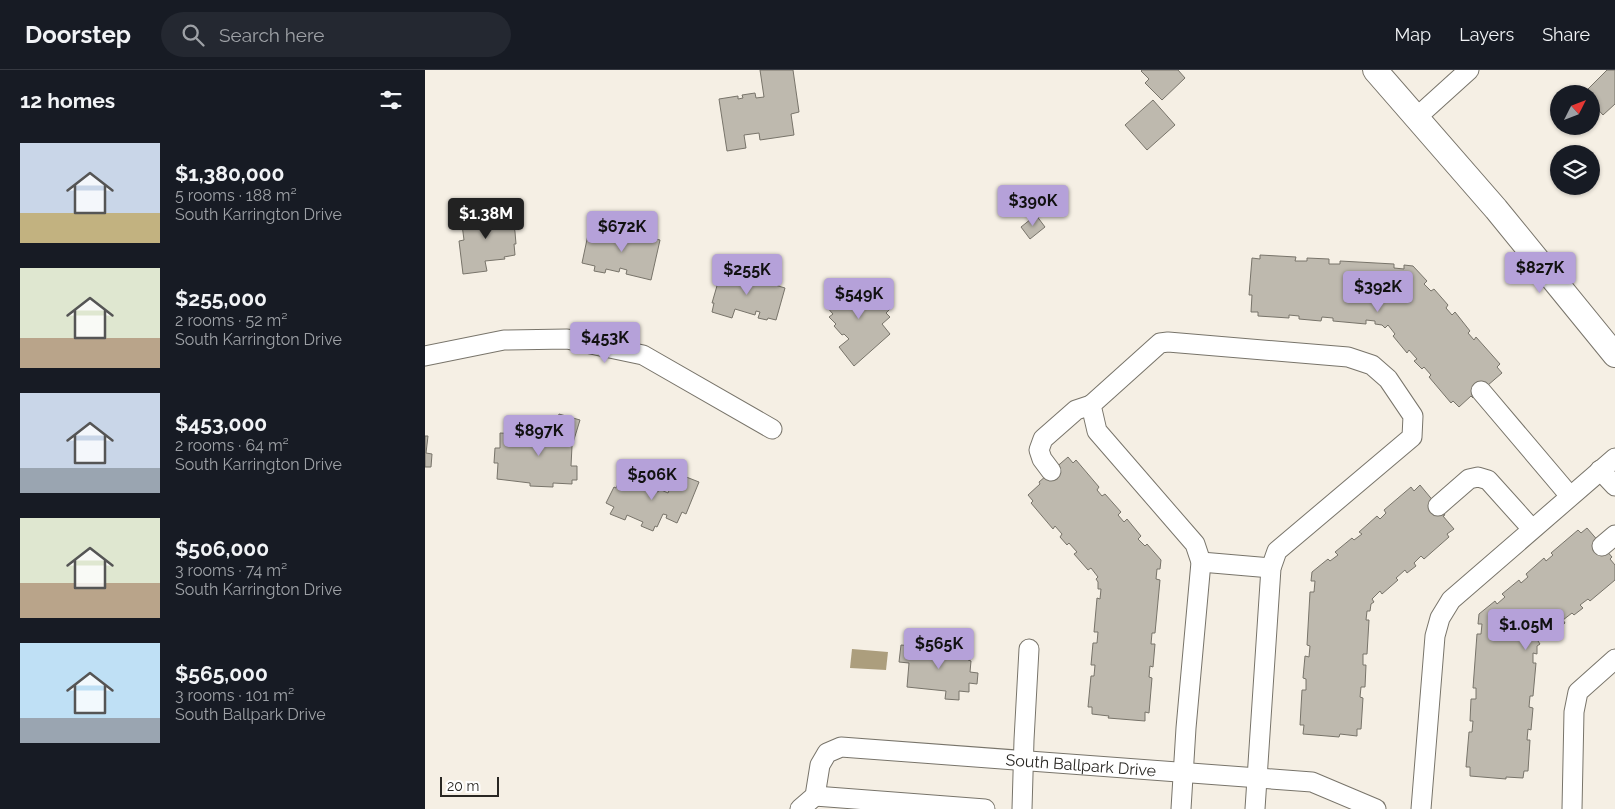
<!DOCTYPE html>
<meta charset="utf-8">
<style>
body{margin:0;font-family:Raleway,sans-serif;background:#242831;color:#f1f3f6;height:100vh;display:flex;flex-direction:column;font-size:19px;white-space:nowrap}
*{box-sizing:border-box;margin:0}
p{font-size:16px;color:#9ea1a6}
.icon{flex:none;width:28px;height:28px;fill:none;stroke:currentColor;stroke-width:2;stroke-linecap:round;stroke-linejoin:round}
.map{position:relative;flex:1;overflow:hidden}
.sheet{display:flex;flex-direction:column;background:#171b24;width:425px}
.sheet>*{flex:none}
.needle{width:32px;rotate:48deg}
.buttons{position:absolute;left:1125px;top:15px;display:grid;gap:10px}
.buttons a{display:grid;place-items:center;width:50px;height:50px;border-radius:50%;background:#171b24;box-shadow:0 1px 4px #0004;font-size:25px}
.scale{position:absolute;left:15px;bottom:12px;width:59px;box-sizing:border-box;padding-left:5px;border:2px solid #292723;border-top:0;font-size:14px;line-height:18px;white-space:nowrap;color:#292723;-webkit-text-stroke:4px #fff;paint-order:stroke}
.price{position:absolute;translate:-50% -42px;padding:0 11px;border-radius:5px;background:#b5a1d9;color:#111;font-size:16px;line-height:32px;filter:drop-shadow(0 1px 2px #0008)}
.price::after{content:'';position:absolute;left:50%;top:30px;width:15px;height:11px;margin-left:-8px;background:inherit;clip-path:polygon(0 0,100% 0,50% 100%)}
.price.active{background:#222;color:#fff}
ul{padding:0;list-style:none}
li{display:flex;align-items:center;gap:15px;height:125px;padding:0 20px}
li span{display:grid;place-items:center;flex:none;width:140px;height:100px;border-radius:0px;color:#555}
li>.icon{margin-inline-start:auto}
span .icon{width:60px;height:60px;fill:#fffc;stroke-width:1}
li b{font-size:21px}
h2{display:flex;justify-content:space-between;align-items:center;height:60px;padding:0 20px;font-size:21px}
header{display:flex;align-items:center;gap:30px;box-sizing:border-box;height:70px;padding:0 25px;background:#171b24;border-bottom:1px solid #363941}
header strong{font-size:24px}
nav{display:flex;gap:28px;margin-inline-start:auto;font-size:18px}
.search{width:350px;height:45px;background:#242831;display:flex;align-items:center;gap:12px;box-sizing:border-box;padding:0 18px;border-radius:28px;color:#9ea1a6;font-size:19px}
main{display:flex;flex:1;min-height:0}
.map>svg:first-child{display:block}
.water{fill:#ac9e7d}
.building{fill:#beb9ae;stroke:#78746a}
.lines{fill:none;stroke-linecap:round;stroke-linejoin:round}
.minor-casing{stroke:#78746a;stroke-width:21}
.major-casing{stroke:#78746a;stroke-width:26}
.minor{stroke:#fff;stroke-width:19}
.major{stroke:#fff;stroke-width:24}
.labels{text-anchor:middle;stroke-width:4.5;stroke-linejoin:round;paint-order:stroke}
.street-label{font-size:16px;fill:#292723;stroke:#fff}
</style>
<header>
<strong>Doorstep</strong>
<div class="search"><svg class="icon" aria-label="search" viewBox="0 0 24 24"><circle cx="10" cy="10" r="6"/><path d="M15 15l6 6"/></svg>Search here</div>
<nav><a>Map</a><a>Layers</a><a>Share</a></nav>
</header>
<main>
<section class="sheet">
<h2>12 homes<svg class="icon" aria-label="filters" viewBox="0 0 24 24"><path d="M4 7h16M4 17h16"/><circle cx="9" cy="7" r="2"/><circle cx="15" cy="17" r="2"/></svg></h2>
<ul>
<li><span style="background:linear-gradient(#c9d6e8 70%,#c2b280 0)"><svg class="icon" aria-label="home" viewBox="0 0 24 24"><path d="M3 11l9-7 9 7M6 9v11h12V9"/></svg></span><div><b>$1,380,000</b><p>5 rooms · 188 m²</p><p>South Karrington Drive</p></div></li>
<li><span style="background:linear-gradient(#dfe7d0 70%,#b9a48a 0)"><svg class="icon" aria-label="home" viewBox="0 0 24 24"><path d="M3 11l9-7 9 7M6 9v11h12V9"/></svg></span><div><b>$255,000</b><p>2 rooms · 52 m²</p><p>South Karrington Drive</p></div></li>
<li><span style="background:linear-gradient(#c9d6e8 75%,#9aa5b1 0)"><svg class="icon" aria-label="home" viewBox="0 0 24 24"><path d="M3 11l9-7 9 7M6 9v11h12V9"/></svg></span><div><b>$453,000</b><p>2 rooms · 64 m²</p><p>South Karrington Drive</p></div></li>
<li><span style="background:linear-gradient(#dfe7d0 65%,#b9a48a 0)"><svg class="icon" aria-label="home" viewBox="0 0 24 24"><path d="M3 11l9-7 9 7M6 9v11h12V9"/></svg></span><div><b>$506,000</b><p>3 rooms · 74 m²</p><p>South Karrington Drive</p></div></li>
<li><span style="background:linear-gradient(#bfe0f5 75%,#9aa5b1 0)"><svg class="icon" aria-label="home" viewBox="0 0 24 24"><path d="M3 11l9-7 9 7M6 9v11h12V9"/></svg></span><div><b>$565,000</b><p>3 rooms · 101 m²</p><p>South Ballpark Drive</p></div></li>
</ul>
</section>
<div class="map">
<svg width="1190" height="739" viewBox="0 0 1190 739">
<rect width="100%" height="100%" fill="#f5efe4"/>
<!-- water -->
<polygon class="water" points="427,579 463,582 461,600 425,598"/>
<!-- building -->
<g class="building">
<polygon points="335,0 368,0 374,42 366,44 369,65 335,70 334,63 319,65 321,78 302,81 294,29 313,26 313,29 318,28 317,25 330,23 331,28 339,27"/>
<polygon points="717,0 753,0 760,8 737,30 720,13 724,9 716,1"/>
<polygon points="1182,0 1190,0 1190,34 1178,45 1166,32 1166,24 1159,23"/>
<polygon points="728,30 750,55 722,80 700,55"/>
<polygon points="84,141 87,144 90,162 91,174 89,174 90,185 79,187 80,189 60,191 62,201 38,204 34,171 39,170 36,147 40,144 55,142 58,148 71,145 74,142"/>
<polygon points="611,145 620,157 605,169 596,157"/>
<polygon points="192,157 205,160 203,171 207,172 209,164 235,170 226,210 201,204 202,200 195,198 194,202 181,199 180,203 169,201 170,196 157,193 164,160 189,166"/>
<polygon points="835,185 871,187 870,191 882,191 882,188 904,189 904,194 915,194 915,191 969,194 969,198 979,199 979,195 988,196 1002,211 999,214 1006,221 1009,219 1023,235 1021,238 1027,245 1030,242 1045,261 1043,263 1049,270 1051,267 1075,294 1072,297 1077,303 1048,328 1046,326 1034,337 1028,331 1026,333 1004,307 1006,305 999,297 997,299 989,291 992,289 984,280 982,283 968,266 970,264 963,255 960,258 957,255 950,254 950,251 941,250 941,254 908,251 908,248 897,247 896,251 874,249 874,246 864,245 864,248 833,246 833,242 826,242 827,225 824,225 827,188 835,189"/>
<polygon points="320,198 335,202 333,210 360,218 351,250 343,248 342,250 333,248 335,242 331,241 330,245 310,239 307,248 287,242 289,233 287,233 296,202 317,208"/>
<polygon points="427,211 435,220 439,217 449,228 455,223 467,237 461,243 465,247 457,254 465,264 429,296 414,277 424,269 419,264 417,265 409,256 411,254 404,247 408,244 400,235"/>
<polygon points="134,344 155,350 147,376 146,396 152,396 152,410 147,410 147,414 128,413 128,417 105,416 105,413 72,409 73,393 69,393 70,378 75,378 75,363 94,364 94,366 104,366 104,372 125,373"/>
<polygon points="0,366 3,366 1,383 7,384 6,397 0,397"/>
<polygon points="643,387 648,393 651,390 674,417 672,420 677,426 680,424 696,442 693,445 699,452 702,449 716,466 713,469 720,476 722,474 736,490 735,499 732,499 731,509 735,510 730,563 727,563 726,574 730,574 728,597 725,596 724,607 727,608 724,643 720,642 720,651 683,648 684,646 667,644 667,637 663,637 666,606 669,606 670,595 666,595 668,573 672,573 673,562 669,562 672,528 675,529 676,519 673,519 673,512 671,509 673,507 666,498 663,500 649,484 652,482 644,473 642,475 635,467 637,464 630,456 628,459 606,433 608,431 603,425 615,414 614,412"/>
<polygon points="251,403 274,412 261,444 257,442 252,453 241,448 242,445 238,444 232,457 230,456 228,461 216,456 218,452 202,445 200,450 185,444 189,437 181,433 189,417 191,418 197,405 233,422 234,419 243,423"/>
<polygon points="995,415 1020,445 1018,446 1029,459 1022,464 1024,467 999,489 996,486 989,493 991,496 982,503 980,500 971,508 973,510 957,524 955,521 947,529 949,532 946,534 945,541 942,541 941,550 944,550 942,584 938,584 938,595 941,595 940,617 936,617 935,627 938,628 936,659 932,659 932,666 915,664 914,667 878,664 879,655 875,655 877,620 881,620 881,609 878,608 880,586 884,587 885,576 882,575 885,522 889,522 890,511 886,511 887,502 903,489 905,491 913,485 910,482 927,468 929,470 937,464 934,462 952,446 955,449 961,443 959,440 986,417 989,421"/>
<polygon points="1162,458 1187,487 1185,489 1190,495 1190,510 1165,531 1163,529 1155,535 1158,538 1149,545 1147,543 1138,550 1140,553 1124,566 1122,564 1113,571 1115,574 1112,576 1112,584 1108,583 1108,593 1111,593 1108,626 1105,626 1104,637 1108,638 1106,660 1103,659 1102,670 1105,670 1103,701 1099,701 1098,708 1081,707 1081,709 1045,706 1045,697 1041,697 1044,662 1047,662 1048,651 1045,651 1046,629 1051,629 1051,618 1048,618 1052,564 1056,564 1057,554 1053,554 1054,544 1070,531 1072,534 1080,527 1077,524 1094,510 1096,513 1103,507 1101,504 1119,488 1121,491 1128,485 1126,483 1153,460 1156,463"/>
<polygon points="476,575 543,581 543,590 546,591 545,602 553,603 552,614 544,613 544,622 534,621 534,630 520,629 521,621 482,617 484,593 474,592"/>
</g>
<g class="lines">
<defs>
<g id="minor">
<polyline points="992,47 1044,0"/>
<polyline points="0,286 79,270 142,269 218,285 347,359"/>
<polyline points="1056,321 1145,426"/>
<polyline points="1175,400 1190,416"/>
<polyline points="626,401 617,389 614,380 618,369 651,340 666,335"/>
<polyline points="1013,436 1044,409 1053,407 1063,410 1107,459"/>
<polyline points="1177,476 1190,465"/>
<polyline points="776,492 846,498"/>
<polyline points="390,726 560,739"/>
<path id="s1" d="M375,739L390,726L395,695L402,683L416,677L887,712L951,739"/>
<polyline points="597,739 599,670 604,579"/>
<polyline points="756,739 761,658 776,492 770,474 672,361 666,335 735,273 743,272 923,287 947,295 963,309 988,346 987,367 852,481 846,498 830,739"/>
<polyline points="996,739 1010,566 1015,548 1026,530 1190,388"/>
<polyline points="1147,739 1149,642 1153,622 1190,589"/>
</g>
<polyline id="major" points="950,0 1071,139 1190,285"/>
</defs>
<!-- minor casing -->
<use href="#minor" class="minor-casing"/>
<!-- major casing -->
<use href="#major" class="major-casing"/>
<!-- minor -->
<use href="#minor" class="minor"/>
<!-- major -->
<use href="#major" class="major"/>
</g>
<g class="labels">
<!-- street labels -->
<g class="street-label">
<text dy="6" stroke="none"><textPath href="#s1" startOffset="321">South Ballpark Drive</textPath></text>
</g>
</g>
</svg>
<div class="buttons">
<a><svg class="needle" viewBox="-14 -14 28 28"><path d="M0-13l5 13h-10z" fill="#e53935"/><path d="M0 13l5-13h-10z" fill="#9ea1a6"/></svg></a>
<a><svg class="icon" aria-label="layers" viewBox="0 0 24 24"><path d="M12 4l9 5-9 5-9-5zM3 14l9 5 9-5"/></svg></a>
</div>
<div class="scale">20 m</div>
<b class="price" style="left:608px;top:157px">$390K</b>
<b class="price active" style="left:61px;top:170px">$1.38M</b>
<b class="price" style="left:197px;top:183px">$672K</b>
<b class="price" style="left:1115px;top:224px">$827K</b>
<b class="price" style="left:322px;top:226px">$255K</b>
<b class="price" style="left:953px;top:243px">$392K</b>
<b class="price" style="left:434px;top:250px">$549K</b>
<b class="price" style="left:180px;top:294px">$453K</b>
<b class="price" style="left:114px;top:387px">$897K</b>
<b class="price" style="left:227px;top:431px">$506K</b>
<b class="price" style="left:1101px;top:581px">$1.05M</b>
<b class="price" style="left:514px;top:600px">$565K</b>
</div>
</main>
